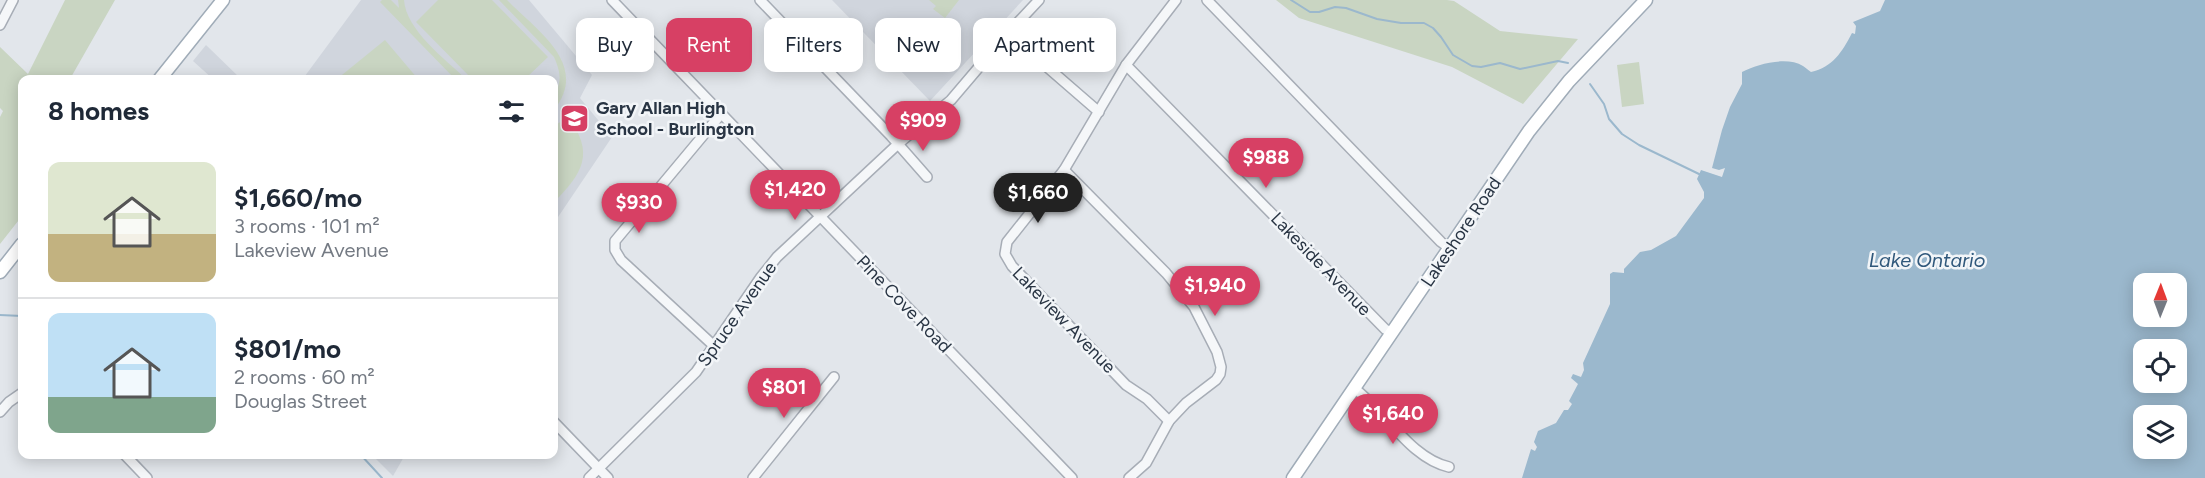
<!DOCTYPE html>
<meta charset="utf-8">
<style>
body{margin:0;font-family:Figtree,sans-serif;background:#f2f2f3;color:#1f2937;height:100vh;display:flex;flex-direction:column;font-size:22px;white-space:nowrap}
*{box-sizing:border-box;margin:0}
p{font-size:20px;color:#747a83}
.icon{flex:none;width:33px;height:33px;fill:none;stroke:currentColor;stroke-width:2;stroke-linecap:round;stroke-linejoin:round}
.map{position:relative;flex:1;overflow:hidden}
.drawer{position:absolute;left:18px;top:75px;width:540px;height:384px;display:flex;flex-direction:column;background:#fff;border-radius:12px;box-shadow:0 3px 15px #0003}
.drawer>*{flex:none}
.top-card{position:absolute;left:576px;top:18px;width:570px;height:54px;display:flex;gap:12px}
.needle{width:39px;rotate:1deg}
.fabs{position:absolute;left:2133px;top:273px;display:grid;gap:12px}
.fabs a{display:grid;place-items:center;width:54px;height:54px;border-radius:12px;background:#fff;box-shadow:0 3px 15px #0003;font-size:30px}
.price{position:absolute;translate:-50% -51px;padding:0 14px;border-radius:21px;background:#d74064;color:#fff;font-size:20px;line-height:39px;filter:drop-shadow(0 2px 3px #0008)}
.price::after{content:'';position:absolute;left:50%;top:36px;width:18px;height:14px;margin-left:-9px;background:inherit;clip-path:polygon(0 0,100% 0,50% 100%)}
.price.active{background:#222;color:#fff}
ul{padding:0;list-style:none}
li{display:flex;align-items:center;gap:18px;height:150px;padding:0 30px}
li+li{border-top:2px solid #e0e1e3}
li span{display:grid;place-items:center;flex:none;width:168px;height:120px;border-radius:12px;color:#555}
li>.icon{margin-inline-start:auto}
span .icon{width:72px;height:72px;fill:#fffc;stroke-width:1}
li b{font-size:26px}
h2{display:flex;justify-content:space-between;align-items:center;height:72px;padding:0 30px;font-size:26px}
.pill{padding:0 21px;border-radius:12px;background:#fff;box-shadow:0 3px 15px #0003;font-size:21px;line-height:54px}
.pill.active{background:#d74064;color:#fff}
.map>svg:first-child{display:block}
.built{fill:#d0d5dd}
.green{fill:#c9d5c2}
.water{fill:#9bb8cd;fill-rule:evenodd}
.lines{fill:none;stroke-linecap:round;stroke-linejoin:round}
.stream{stroke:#9bb8cd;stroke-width:2}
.minor-casing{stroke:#a7adb6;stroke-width:12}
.major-casing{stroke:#a0acb8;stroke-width:15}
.minor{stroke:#f5f7f9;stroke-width:9}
.major{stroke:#fff;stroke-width:12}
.labels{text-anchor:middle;stroke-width:5;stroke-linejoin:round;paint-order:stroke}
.poi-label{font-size:18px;font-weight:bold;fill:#293544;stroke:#f2f5f8;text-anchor:start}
.street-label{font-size:18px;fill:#293544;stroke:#f2f5f8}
.water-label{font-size:20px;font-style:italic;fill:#30587b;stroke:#f2f5f8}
</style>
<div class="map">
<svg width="2205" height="478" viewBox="0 0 2205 478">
<rect width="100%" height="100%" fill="#e2e6eb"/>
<!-- built -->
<g class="built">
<polygon points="361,0 529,0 592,75 580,98 612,137 554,223 554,80 302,80"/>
<polygon points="832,0 1023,0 930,101"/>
<polygon points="206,45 241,79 213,79 193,61"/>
<polygon points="372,455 405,455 393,476"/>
</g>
<!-- green -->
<g class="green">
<polygon points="65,0 115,0 70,79 22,80 22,216 0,244 0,117 3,111 0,108 0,47 28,74"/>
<path d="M382,0H391L399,8L398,0H404C406,30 445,59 466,79H455L380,2Z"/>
<polygon points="438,0 492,0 548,57 525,79 472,79 416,22"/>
<path d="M499,0H507C537,31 590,64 554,110C553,86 567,86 554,57Z"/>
<polygon points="929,0 959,0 945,18 933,9 936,6"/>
<polygon points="1276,0 1447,0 1454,1 1500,31 1578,39 1523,104 1452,67 1299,18"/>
<polygon points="385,40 418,79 337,79"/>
<polygon points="1639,62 1644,104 1622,107 1617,65"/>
<path d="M568,117C595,153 583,173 554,202V126Z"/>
</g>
<!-- water -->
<path class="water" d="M1885,0H2205V478H1522L1531,449L1535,451L1537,447L1534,442L1538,431L1556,423L1564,410H1568L1572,404L1569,401L1578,384L1571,378L1573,374L1581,377L1584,370L1583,363L1610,304V274L1613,272L1624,273V269L1640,252L1651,250L1676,236L1704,198V192L1697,179L1701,170L1722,177L1725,168L1719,170L1712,168L1722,130L1730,107L1742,84V72C1757,64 1787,56 1803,66C1806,68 1808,70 1811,72C1833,67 1842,52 1852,33L1855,34L1856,26L1853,22L1880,11ZM2144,284H2176V316H2144ZM2144,350H2176V382H2144ZM2144,416H2176V448H2144Z"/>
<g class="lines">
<!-- stream -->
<g class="stream">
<polyline points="1291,0 1310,12 1319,12 1335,7 1346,8 1377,19 1401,23 1424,23 1433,28 1441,37 1453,55 1472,66 1481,67 1500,63 1520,69 1558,61 1568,63"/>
<polyline points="1590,84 1604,104 1609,119 1622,134 1639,145 1699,174"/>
<polyline points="0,315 22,316"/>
<polyline points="360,454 382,478"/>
</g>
<defs>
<g id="minor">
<polyline points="612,0 1072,478"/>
<polyline points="760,0 891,136 927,177"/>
<polyline points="1207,0 1441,242 1449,248"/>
<polyline points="0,25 13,0"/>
<polyline points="1008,33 1099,112"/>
<polyline points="1126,65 1385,329 1392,333"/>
<polyline points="1064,170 1166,273 1194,307 1217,352 1221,367 1220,374 1216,380 1186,403 1169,421 1146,463 1129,478"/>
<polyline points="713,345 621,260 615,250 615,241 721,114"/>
<path d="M1354,388C1386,412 1410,458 1449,467"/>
<polyline points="0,412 9,402 22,393"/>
<polyline points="1169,421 1147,399 1126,385 1012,266 1005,254 1007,242 1064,170 1126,65 1176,0"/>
<polyline points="554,422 608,478"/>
<polyline points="124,454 147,478"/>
<polyline points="589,478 696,372 761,277 777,257 898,144 951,100 1008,33 1039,0"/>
<polyline points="753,478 834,377"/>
</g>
<g id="major">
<polyline points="159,80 223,0"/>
<polyline points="0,272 22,244"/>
<polyline points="1293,478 1529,131 1569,81 1646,0"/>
</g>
</defs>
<!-- minor casing -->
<use href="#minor" class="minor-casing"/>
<!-- major casing -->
<use href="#major" class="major-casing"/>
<!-- minor -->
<use href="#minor" class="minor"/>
<!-- major -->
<use href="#major" class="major"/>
</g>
<!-- icons -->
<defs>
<symbol id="school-square" viewBox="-11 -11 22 22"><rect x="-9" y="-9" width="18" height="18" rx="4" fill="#d74064" stroke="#f2f5f8"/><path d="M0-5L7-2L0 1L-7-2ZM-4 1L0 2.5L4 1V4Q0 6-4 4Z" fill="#fff"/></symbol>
</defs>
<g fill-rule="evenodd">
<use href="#school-square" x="558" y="102" width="33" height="33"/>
</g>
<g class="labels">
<!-- poi labels -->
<g class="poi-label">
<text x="596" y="114">Gary Allan High<tspan x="596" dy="21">School - Burlington</tspan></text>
</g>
<!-- street labels -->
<g class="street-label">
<text transform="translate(1461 232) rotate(-56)" y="6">Lakeshore Road</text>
<text transform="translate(1321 264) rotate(46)" y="6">Lakeside Avenue</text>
<text transform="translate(904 304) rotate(46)" y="6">Pine Cove Road</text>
<text transform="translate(737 314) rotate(-55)" y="6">Spruce Avenue</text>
<text transform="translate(1064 320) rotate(46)" y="6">Lakeview Avenue</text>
</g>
<!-- water labels -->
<g class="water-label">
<text x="1927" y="267">Lake Ontario</text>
</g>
</g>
</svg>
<div class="fabs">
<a><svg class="needle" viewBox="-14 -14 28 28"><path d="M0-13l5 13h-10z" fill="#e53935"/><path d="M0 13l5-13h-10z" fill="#747a83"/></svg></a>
<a><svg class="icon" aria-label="locate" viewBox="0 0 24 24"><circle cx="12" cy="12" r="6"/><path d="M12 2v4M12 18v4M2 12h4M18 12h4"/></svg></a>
<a><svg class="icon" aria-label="layers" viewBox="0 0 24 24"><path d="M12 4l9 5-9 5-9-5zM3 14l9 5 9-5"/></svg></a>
</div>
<b class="price" style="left:923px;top:152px">$909</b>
<b class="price" style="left:1266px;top:189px">$988</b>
<b class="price" style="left:795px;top:221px">$1,420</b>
<b class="price active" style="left:1038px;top:224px">$1,660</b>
<b class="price" style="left:639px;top:234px">$930</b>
<b class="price" style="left:1215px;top:317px">$1,940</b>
<b class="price" style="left:784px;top:419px">$801</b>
<b class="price" style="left:1393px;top:445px">$1,640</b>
<div class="top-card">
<a class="pill">Buy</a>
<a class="pill active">Rent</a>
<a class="pill">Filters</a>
<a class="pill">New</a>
<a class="pill">Apartment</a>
</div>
<section class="drawer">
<h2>8 homes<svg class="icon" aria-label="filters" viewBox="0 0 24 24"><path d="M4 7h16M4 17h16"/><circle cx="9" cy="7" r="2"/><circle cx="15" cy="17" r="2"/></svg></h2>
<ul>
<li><span style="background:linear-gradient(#dfe7d0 60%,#c2b280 0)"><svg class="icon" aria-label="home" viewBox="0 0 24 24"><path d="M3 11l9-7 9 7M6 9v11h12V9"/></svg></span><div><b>$1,660/mo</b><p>3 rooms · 101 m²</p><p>Lakeview Avenue</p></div></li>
<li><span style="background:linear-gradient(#bfe0f5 70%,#7fa58c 0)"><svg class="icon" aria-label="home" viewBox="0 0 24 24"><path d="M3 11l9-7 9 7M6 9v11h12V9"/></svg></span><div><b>$801/mo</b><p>2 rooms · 60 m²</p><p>Douglas Street</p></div></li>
</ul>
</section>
</div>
